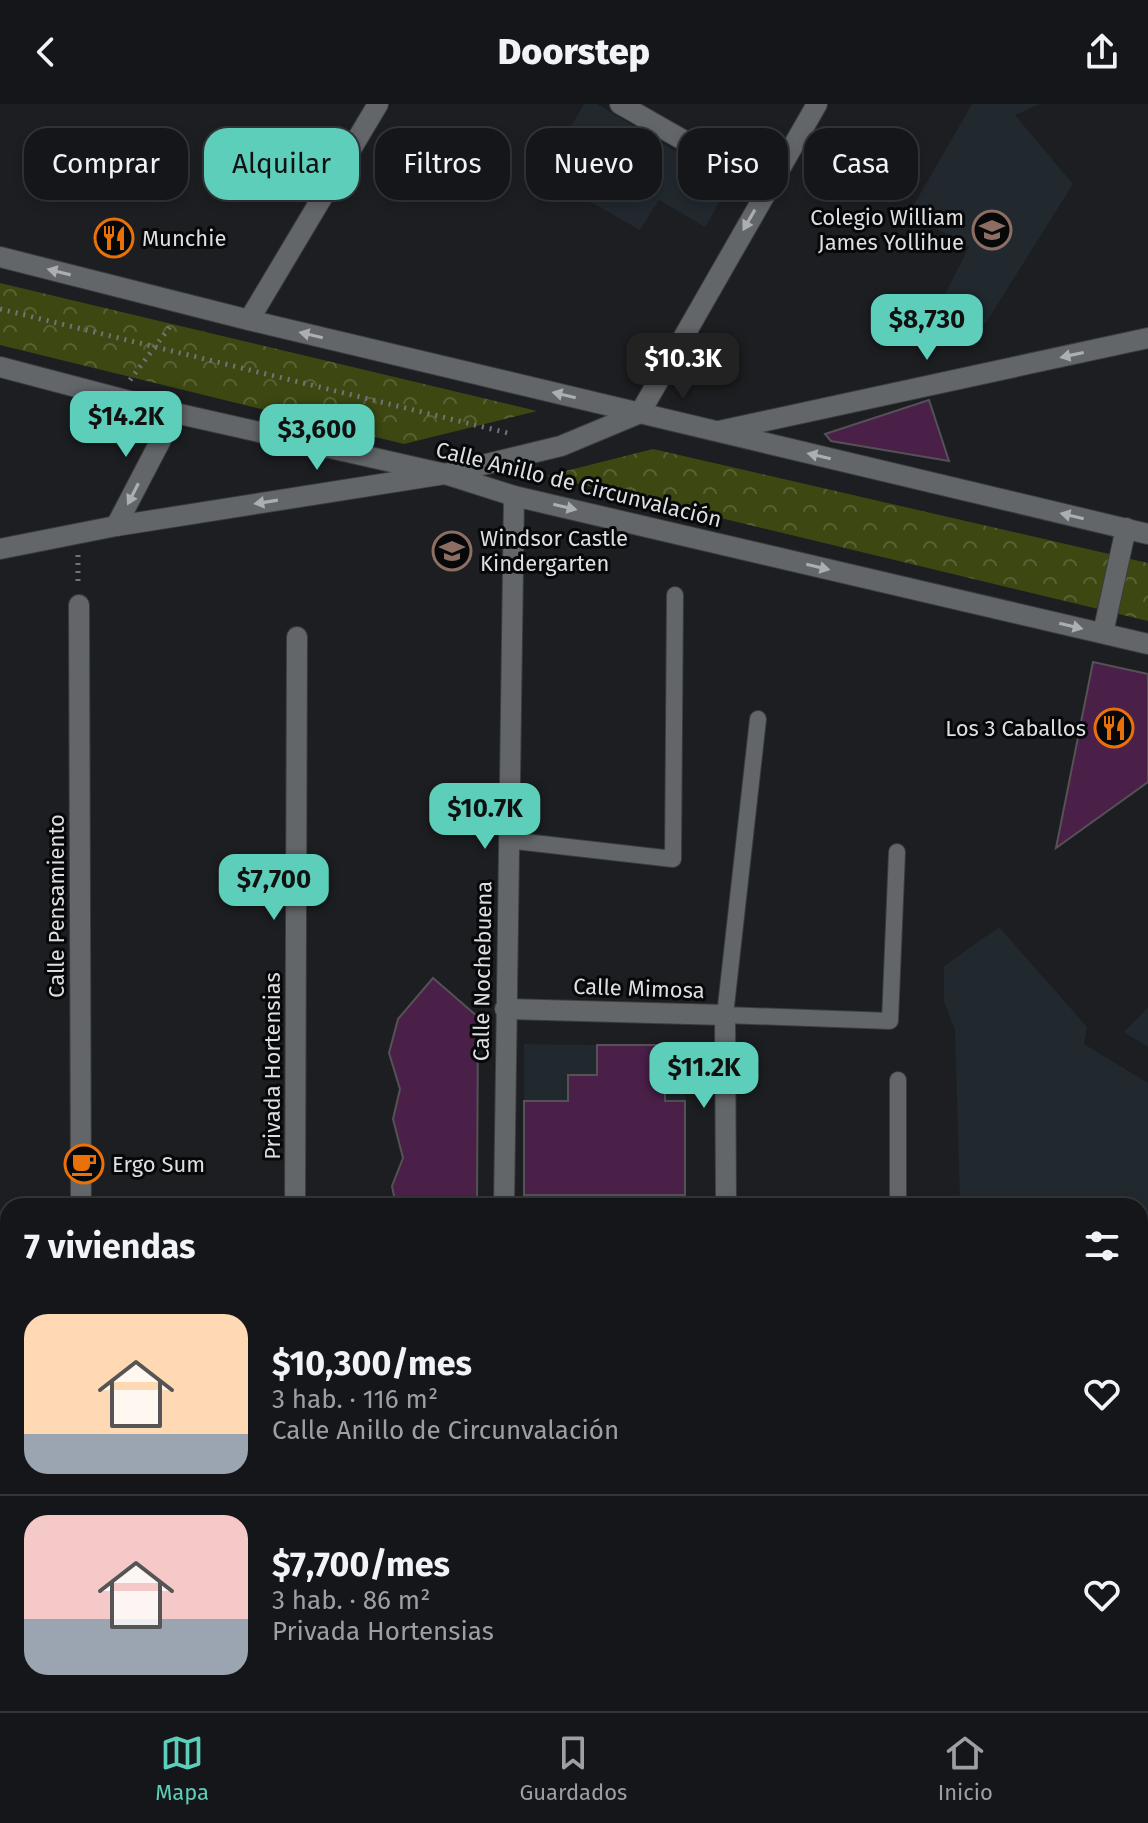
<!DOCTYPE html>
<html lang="es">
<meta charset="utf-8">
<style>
body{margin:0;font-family:"Fira Sans",sans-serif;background:#1e1f22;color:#f1f3f6;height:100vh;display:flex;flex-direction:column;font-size:30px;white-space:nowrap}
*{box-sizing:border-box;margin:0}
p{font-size:26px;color:#9d9fa2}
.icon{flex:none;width:44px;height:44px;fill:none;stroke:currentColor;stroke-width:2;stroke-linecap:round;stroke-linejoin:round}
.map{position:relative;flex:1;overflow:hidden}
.side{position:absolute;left:0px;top:1094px;width:1148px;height:514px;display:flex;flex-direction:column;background:#151619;border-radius:24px 24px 0 0;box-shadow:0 4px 12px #0003,0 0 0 2px #343538}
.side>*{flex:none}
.banner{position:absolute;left:24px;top:24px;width:1100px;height:72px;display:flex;gap:16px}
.price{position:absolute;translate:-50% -68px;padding:0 18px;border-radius:16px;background:#5cceba;color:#111;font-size:26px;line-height:52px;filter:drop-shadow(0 2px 4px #0008)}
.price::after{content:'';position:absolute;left:50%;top:48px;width:24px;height:18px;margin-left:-12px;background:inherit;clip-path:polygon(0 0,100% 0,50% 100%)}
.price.on{background:#222;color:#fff}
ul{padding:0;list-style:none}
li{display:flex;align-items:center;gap:24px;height:200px;padding:0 24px}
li+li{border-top:2px solid #343538}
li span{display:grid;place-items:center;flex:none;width:224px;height:160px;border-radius:24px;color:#555}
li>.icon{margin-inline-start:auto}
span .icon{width:96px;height:96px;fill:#fffc;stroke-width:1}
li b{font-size:34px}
h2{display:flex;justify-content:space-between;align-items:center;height:96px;padding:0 24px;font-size:34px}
.pill{padding:0 28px;border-radius:24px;background:#151619;box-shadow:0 4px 12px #0003,0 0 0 2px #343538;font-size:28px;line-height:72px}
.pill.on{background:#5cceba;color:#111}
header{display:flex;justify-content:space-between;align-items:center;height:104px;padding:0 24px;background:#151619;font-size:36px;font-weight:800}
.menu{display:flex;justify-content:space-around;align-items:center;height:112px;border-top:2px solid #343538;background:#151619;font-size:22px;color:#9d9fa2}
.menu a{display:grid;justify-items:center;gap:4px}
.menu .on{color:#5cceba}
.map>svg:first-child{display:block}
.built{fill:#21282e}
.park{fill:url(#park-crowns)}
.building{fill:#4a1f48;stroke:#555255;stroke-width:2}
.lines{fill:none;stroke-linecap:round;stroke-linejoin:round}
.lane-casing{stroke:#3a3c3e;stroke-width:18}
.street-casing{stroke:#3a3c3e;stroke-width:22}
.secondary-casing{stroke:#3a3c3e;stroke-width:22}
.highway-casing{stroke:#3a3c3e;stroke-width:26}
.path{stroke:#717376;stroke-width:5;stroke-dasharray:2 6;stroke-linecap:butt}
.lane{stroke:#636669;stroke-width:16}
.street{stroke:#636669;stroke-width:20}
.secondary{stroke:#636669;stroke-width:20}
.highway{stroke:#eab25d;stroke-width:24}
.oneway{fill:#acafb1}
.labels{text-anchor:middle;stroke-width:6;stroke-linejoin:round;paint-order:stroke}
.poi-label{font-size:22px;fill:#dddfe1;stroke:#070809;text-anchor:start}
.street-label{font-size:22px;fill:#dddfe1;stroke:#070809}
</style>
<header><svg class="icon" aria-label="back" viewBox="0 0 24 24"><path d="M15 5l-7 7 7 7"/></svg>Doorstep<svg class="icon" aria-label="share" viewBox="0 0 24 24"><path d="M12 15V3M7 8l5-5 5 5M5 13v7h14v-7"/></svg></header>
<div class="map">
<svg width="1148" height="1607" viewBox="0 0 1148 1607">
<defs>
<pattern id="park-crowns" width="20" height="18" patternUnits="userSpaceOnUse" patternTransform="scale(2)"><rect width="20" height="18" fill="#3c4712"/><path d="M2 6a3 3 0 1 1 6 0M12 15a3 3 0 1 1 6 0" fill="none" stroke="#586134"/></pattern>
</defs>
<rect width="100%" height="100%" fill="#1c1e21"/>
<!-- built -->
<g class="built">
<polygon points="584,0 597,0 730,80 705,123 659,96 640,126 543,71"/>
<polygon points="972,0 1040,0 1015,11 1073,80 986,219 926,227 969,143 909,109"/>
<polygon points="999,823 1087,923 1084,940 1148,979 1148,1130 1140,1129 1140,1102 960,1102 955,926 944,897 944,862"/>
<polygon points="1148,904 1148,943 1124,928"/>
<polygon points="524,940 686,942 685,1091 524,1091"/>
</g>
<!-- park -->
<g class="park">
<polygon points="0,179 537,307 404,340 0,241"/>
<polygon points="653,345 1148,459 1148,517 546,372"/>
</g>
<!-- building -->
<g class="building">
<polygon points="929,296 949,357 831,337 825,330"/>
<polygon points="1093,558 1148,570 1148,678 1056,744"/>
<polygon points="433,874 478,913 477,1102 396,1102 392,1082 403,1054 393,1015 400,985 389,949 398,915"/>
<polygon points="597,941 665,941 665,997 685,997 685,1091 524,1091 524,997 568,997 568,971 597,971"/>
<polygon points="1140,1206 1148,1206 1148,1302 1140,1297"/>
</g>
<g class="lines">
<defs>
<g id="lane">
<polyline points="758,615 725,911 890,917 897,748"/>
<polyline points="507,736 673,755 675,491"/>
<polyline points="898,1102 898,976"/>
</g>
<g id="street">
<polyline points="620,0 767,84"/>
<polyline points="249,216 378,0"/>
<polyline points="640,309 817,0"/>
<polyline points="116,422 175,309"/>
<polyline points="79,501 81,1102"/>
<polyline points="1103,529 1126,424"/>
<polyline points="505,905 725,911 726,1102"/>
<polyline points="295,1102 297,533"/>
<polyline points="504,1102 514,392"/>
<polyline points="85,1600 85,1607"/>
<polyline points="308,1600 309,1607"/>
<polyline points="515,1600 515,1607"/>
<polyline points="729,1600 729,1607"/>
</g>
<g id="secondary">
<polyline points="0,153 249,216 1148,430"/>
<polyline points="0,263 175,309 445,370 514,392 1148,540"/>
<polyline points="719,327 1148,234"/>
<polyline points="0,445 116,422 445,370 561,342 640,309"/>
<polyline points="0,1177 8,1177"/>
<polyline points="1140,1185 1148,1185"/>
</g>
<polyline id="highway" points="1141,1607 1148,1595"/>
</defs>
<!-- lane casing -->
<use href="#lane" class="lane-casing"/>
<!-- street casing -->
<use href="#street" class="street-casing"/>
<!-- secondary casing -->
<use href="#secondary" class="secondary-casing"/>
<!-- highway casing -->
<use href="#highway" class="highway-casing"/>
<!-- path -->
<g class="path">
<polyline points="0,205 512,330"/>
<polyline points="130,276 172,220"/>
<polyline points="78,451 78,481"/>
</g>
<!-- lane -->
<use href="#lane" class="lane"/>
<!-- street -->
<use href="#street" class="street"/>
<!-- secondary -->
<use href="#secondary" class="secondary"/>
<!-- highway -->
<use href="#highway" class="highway"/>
</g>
<!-- one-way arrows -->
<defs><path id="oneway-solid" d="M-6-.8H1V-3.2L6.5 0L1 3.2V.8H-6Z" transform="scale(2)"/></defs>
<g class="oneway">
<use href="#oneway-solid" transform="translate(749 116) rotate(120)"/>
<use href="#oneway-solid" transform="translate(59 168) rotate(-166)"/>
<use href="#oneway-solid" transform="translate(311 231) rotate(-167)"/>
<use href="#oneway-solid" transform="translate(1072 251) rotate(168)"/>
<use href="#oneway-solid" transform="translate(564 291) rotate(-167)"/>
<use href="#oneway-solid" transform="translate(819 352) rotate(-167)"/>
<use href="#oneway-solid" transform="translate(133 390) rotate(117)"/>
<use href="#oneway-solid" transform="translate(266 398) rotate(171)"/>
<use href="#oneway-solid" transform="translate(565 403) rotate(13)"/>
<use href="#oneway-solid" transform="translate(1072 412) rotate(-167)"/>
<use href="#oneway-solid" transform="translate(818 463) rotate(13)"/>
<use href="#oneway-solid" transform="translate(1071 522) rotate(13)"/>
</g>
<!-- icons -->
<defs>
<symbol id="school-ring" viewBox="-11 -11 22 22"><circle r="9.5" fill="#070809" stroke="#8d6e63" stroke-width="1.5"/><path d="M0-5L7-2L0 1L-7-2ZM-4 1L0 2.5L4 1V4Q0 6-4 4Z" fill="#8d6e63"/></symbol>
<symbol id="restaurant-ring" viewBox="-11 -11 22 22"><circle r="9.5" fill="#070809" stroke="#e8710a" stroke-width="1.5"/><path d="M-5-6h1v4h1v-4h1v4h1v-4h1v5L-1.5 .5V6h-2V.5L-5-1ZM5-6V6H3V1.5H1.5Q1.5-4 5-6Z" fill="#e8710a"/></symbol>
<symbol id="cafe-ring" viewBox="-11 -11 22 22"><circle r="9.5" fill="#070809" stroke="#e8710a" stroke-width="1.5"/><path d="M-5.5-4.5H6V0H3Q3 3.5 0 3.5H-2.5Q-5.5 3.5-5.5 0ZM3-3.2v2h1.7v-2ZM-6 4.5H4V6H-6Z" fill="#e8710a"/></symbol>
</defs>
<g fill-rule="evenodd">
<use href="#school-ring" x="970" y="104" width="44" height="44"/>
<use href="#restaurant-ring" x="92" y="112" width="44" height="44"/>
<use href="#school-ring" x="430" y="425" width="44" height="44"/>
<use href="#restaurant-ring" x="1092" y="602" width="44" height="44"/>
<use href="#cafe-ring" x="62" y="1038" width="44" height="44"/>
</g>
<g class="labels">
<!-- poi labels -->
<g class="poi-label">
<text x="964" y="121" text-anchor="end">Colegio William<tspan x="964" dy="25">James Yollihue</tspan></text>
<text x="142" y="142">Munchie</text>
<text x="480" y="442">Windsor Castle<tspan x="480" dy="25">Kindergarten</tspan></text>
<text x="1086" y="632" text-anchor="end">Los 3 Caballos</text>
<text x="112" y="1068">Ergo Sum</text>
</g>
<!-- street labels -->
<g class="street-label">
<text transform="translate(579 380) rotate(14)" y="8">Calle Anillo de Circunvalación</text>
<text transform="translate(56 802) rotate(-90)" y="8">Calle Pensamiento</text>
<text transform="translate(482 867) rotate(-89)" y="8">Calle Nochebuena</text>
<text transform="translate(639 884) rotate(2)" y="8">Calle Mimosa</text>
<text transform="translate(272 962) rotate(-90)" y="8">Privada Hortensias</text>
</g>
</g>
</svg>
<b class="price" style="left:927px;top:258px">$8,730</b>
<b class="price on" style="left:683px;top:297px">$10.3K</b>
<b class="price" style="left:126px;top:355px">$14.2K</b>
<b class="price" style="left:317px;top:368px">$3,600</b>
<b class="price" style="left:485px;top:747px">$10.7K</b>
<b class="price" style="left:274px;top:818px">$7,700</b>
<b class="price" style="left:704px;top:1006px">$11.2K</b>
<div class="banner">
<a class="pill">Comprar</a>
<a class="pill on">Alquilar</a>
<a class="pill">Filtros</a>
<a class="pill">Nuevo</a>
<a class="pill">Piso</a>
<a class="pill">Casa</a>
</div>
<section class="side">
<h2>7 viviendas<svg class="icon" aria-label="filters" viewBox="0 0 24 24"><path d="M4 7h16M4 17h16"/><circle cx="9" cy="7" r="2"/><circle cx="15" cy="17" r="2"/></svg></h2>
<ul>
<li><span style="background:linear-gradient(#ffd9b3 75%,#9aa5b1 0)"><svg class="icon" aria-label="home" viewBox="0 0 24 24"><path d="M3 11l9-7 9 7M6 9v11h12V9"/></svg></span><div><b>$10,300/mes</b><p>3 hab. · 116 m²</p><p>Calle Anillo de Circunvalación</p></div><svg class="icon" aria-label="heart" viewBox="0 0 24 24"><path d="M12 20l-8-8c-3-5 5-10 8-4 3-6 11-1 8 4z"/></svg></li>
<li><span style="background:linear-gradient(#f6c9c9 65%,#9aa5b1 0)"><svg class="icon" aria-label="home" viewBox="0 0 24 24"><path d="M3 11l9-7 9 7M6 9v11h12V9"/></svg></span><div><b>$7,700/mes</b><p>3 hab. · 86 m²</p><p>Privada Hortensias</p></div><svg class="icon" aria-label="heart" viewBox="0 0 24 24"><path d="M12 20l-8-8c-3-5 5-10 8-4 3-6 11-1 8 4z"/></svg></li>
</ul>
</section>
</div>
<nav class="menu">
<a class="on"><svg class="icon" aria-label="map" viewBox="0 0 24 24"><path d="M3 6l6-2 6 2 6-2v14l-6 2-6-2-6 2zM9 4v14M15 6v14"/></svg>Mapa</a>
<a><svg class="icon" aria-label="saved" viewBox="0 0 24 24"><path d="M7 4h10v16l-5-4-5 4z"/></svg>Guardados</a>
<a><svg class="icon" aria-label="home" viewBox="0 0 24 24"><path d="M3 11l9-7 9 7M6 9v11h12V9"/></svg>Inicio</a>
</nav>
